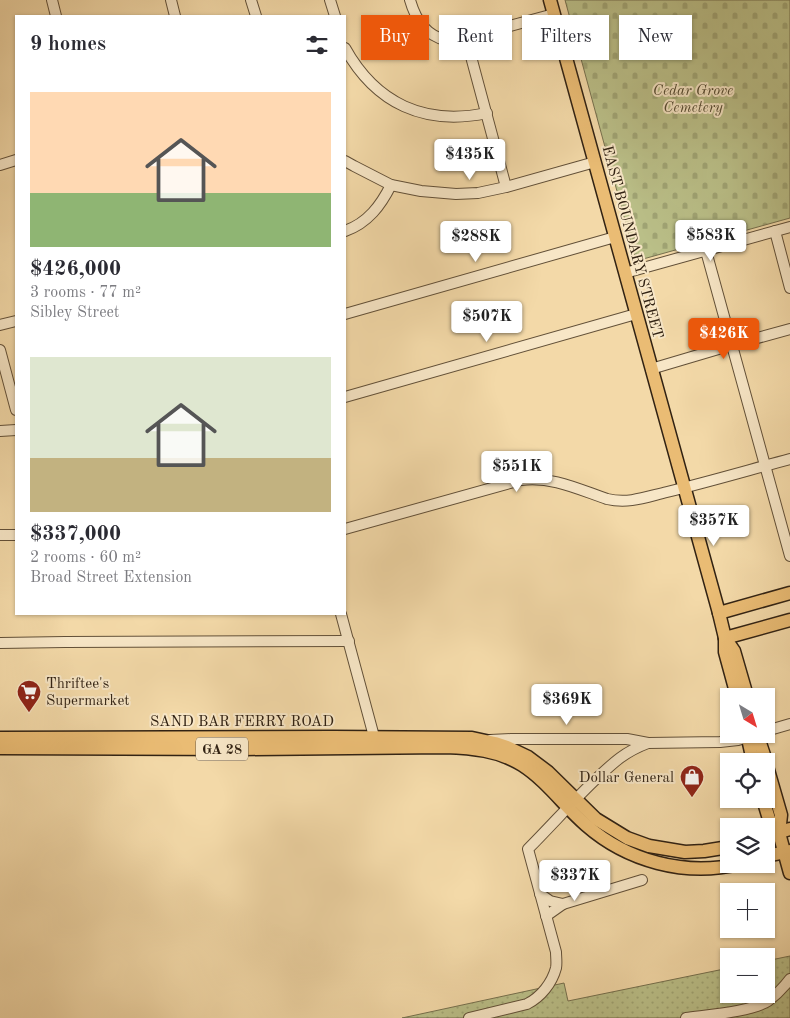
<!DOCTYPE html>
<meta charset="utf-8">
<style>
body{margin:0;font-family:"Old Standard TT",serif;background:#f2f2f3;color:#2b2b33;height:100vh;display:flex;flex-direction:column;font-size:19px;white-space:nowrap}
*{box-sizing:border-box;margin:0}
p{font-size:16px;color:#7c7c81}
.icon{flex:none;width:28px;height:28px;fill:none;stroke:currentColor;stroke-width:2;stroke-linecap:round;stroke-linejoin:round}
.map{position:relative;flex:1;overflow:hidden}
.drawer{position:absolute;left:15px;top:15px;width:331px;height:600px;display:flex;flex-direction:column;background:#fff;border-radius:0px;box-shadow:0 1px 4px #0004}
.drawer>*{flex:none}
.banner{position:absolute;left:361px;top:15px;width:354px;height:45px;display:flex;gap:10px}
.needle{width:32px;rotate:142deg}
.tools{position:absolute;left:720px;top:688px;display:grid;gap:10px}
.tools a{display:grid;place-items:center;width:55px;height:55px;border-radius:0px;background:#fff;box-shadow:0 1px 4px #0004;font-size:25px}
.price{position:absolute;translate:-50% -42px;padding:0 11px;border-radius:5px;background:#fff;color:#222;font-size:16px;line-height:32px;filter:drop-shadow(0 1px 2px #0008)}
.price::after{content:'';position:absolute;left:50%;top:30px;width:15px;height:11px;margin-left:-8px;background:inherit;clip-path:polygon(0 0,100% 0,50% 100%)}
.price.active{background:#ea580c;color:#fff}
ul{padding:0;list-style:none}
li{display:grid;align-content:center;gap:10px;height:265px;padding:0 15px}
li span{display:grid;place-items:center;height:155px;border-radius:0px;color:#555}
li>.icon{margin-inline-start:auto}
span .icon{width:90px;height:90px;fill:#fffc;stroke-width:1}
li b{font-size:21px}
h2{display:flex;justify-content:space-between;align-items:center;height:60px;padding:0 15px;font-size:21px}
.tag{padding:0 18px;border-radius:0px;background:#fff;box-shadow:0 1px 4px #0004;font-size:18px;line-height:45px}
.tag.active{background:#ea580c;color:#fff}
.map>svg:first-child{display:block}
.green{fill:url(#green-dots);stroke:#76704e}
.cemetery{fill:url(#cemetery-stones);stroke:#76704e}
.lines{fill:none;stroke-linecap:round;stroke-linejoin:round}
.minor-casing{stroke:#625038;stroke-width:12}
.major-casing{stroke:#312213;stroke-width:15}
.minor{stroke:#f7e6c6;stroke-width:10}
.major{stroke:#eabc74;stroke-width:12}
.labels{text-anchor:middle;stroke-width:4;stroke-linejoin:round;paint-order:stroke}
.shield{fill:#f7e6c6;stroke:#6c5d49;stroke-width:1}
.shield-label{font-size:14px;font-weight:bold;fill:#312213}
.park-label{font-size:15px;font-style:italic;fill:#534930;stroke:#f7e6c6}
.street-label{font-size:15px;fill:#312213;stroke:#f7e6c6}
.poi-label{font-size:15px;fill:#312213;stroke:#f7e6c6;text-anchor:start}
</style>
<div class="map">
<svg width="790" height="1018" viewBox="0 0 790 1018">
<defs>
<pattern id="green-dots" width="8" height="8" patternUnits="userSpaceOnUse" patternTransform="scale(1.25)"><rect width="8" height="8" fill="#babf88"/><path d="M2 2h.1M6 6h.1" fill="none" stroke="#a0a474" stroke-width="1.8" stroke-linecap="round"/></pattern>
<pattern id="cemetery-stones" width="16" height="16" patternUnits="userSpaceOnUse" patternTransform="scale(1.25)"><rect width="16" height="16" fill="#babf88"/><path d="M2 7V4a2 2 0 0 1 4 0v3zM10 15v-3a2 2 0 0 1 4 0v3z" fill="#a0a474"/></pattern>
</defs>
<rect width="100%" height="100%" fill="#f3d9a8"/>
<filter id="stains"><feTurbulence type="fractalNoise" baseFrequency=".004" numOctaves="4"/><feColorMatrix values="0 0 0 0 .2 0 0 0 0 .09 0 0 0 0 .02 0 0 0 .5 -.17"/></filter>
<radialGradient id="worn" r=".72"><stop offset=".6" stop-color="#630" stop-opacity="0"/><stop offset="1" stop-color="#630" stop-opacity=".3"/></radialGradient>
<!-- green -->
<polygon class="green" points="790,956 790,1018 402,1018 564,983 568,1001 729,968 729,994 766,994 766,961"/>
<!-- cemetery -->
<polygon class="cemetery" points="565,0 790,0 790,218 636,261"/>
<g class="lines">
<defs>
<g id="minor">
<polyline points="52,0 56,16"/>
<polyline points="171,0 175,16"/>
<polyline points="251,0 256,16"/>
<polyline points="330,0 335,16"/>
<path d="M410,0C415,18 426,36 446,40C453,42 460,40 466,38L554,14"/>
<polyline points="466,38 506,187"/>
<path d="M345,48C376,104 425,126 487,113"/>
<polyline points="345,161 354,166 391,185 421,191 456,194 478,193 506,187 595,162"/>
<polyline points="0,165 16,160"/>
<path d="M345,231C368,223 381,205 391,185"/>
<polyline points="775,231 790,288"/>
<polyline points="706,251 790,556"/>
<polyline points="625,273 790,227"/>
<polyline points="345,314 615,237"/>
<polyline points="0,325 16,321"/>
<polyline points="0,350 16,410"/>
<polyline points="651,369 732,345 790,329"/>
<polyline points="345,397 636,314"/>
<polyline points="0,431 16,430"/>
<path d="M345,529L521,480C552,476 578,489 607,499C629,504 646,497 667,492C708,482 749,470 790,459"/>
<polyline points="0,535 16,535"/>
<polyline points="341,614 376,744"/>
<polyline points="0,643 65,642 349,641"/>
<polyline points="766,731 790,724"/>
<polyline points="490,740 511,739 627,739 648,743 720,742 738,740 754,735"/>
<polyline points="540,894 550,901 563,904 546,916"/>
<polyline points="563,904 642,880"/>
<path d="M469,1018L527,1004C541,997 552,983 556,968C557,963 556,957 556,952L528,849C551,826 572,802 595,780C613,763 624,752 648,743"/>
<path d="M686,1018C707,1015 751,1012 768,1001C776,995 784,987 790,979"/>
</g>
<g id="major">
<polyline points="550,0 719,613 725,638 725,652 737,696"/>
<polyline points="719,613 790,593"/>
<polyline points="725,638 790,620"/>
<polyline points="725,638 734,651 747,696"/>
<polyline points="747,734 753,761"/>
<polyline points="757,734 766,761"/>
<polyline points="0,738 333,737 472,738 495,743 507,747 528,757 548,772 596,819 627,838 649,846 685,852 704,851 729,847"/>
<path d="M0,748L242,749L445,747C472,748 498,750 522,765C547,781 564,806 586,825C627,861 685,877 739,864"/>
<polyline points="766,763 781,815 779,833"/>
<polyline points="763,799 769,819 779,833 790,873"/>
<polyline points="766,836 790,829"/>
<polyline points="766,856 790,851"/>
</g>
</defs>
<!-- minor casing -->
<use href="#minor" class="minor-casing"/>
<!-- major casing -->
<use href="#major" class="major-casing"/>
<!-- minor -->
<use href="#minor" class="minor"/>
<!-- major -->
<use href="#major" class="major"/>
</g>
<!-- icons -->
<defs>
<symbol id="supermarket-pin" viewBox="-11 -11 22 30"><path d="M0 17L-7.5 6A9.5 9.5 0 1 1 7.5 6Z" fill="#8f2418" stroke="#f7e6c6"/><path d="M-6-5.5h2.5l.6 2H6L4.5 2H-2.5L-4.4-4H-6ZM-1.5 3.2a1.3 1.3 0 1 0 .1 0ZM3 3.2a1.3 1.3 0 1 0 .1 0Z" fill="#fff"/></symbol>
<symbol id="shop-pin" viewBox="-11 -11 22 30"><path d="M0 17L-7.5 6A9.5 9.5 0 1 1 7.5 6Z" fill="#8f2418" stroke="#f7e6c6"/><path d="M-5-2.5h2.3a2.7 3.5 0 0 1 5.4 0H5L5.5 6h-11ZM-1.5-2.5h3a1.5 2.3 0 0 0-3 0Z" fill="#fff"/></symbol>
</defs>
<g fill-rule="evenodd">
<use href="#supermarket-pin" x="15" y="678" width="28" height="38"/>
<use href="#shop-pin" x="678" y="763" width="28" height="38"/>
</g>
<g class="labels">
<!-- shield labels -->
<rect class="shield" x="196" y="737.5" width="52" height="23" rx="4"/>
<g class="shield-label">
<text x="222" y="754">GA 28</text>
</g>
<!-- park labels -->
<g class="park-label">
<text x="693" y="95">Cedar Grove<tspan x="693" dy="17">Cemetery</tspan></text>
</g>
<!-- street labels -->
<g class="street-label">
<text transform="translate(633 242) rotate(75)" y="5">EAST BOUNDARY STREET</text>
<text x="242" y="726">SAND BAR FERRY ROAD</text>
</g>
<!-- poi labels -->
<g class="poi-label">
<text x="46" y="688">Thriftee's<tspan x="46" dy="17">Supermarket</tspan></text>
<text x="674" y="782" text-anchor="end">Dollar General</text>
</g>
</g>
<rect width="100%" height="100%" filter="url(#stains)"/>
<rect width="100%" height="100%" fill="url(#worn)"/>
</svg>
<div class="tools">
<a><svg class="needle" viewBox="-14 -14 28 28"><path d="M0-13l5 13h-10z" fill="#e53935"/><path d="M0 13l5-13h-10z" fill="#7c7c81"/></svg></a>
<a><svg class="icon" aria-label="locate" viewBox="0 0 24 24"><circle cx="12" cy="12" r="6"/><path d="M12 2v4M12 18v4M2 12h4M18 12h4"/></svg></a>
<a><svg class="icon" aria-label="layers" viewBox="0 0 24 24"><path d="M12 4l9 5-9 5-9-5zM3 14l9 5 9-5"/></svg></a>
<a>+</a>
<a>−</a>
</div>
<b class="price" style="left:470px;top:181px">$435K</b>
<b class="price" style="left:711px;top:262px">$583K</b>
<b class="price" style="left:476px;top:263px">$288K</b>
<b class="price" style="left:487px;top:343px">$507K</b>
<b class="price active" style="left:724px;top:360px">$426K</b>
<b class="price" style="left:517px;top:493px">$551K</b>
<b class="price" style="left:714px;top:547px">$357K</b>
<b class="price" style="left:567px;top:726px">$369K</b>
<b class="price" style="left:575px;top:902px">$337K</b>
<div class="banner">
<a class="tag active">Buy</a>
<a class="tag">Rent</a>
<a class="tag">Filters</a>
<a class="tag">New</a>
</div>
<section class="drawer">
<h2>9 homes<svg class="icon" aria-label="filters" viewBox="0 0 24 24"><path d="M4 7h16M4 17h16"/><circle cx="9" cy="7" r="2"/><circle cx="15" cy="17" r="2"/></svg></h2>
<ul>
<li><span style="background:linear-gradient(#ffd9b3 65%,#8fb573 0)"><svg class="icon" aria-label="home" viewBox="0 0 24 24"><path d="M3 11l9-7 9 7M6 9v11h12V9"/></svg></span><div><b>$426,000</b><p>3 rooms · 77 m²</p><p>Sibley Street</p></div></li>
<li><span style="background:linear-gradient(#dfe7d0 65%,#c2b280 0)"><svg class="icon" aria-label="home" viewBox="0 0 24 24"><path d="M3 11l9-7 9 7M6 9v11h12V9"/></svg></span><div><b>$337,000</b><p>2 rooms · 60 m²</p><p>Broad Street Extension</p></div></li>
</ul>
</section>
</div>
